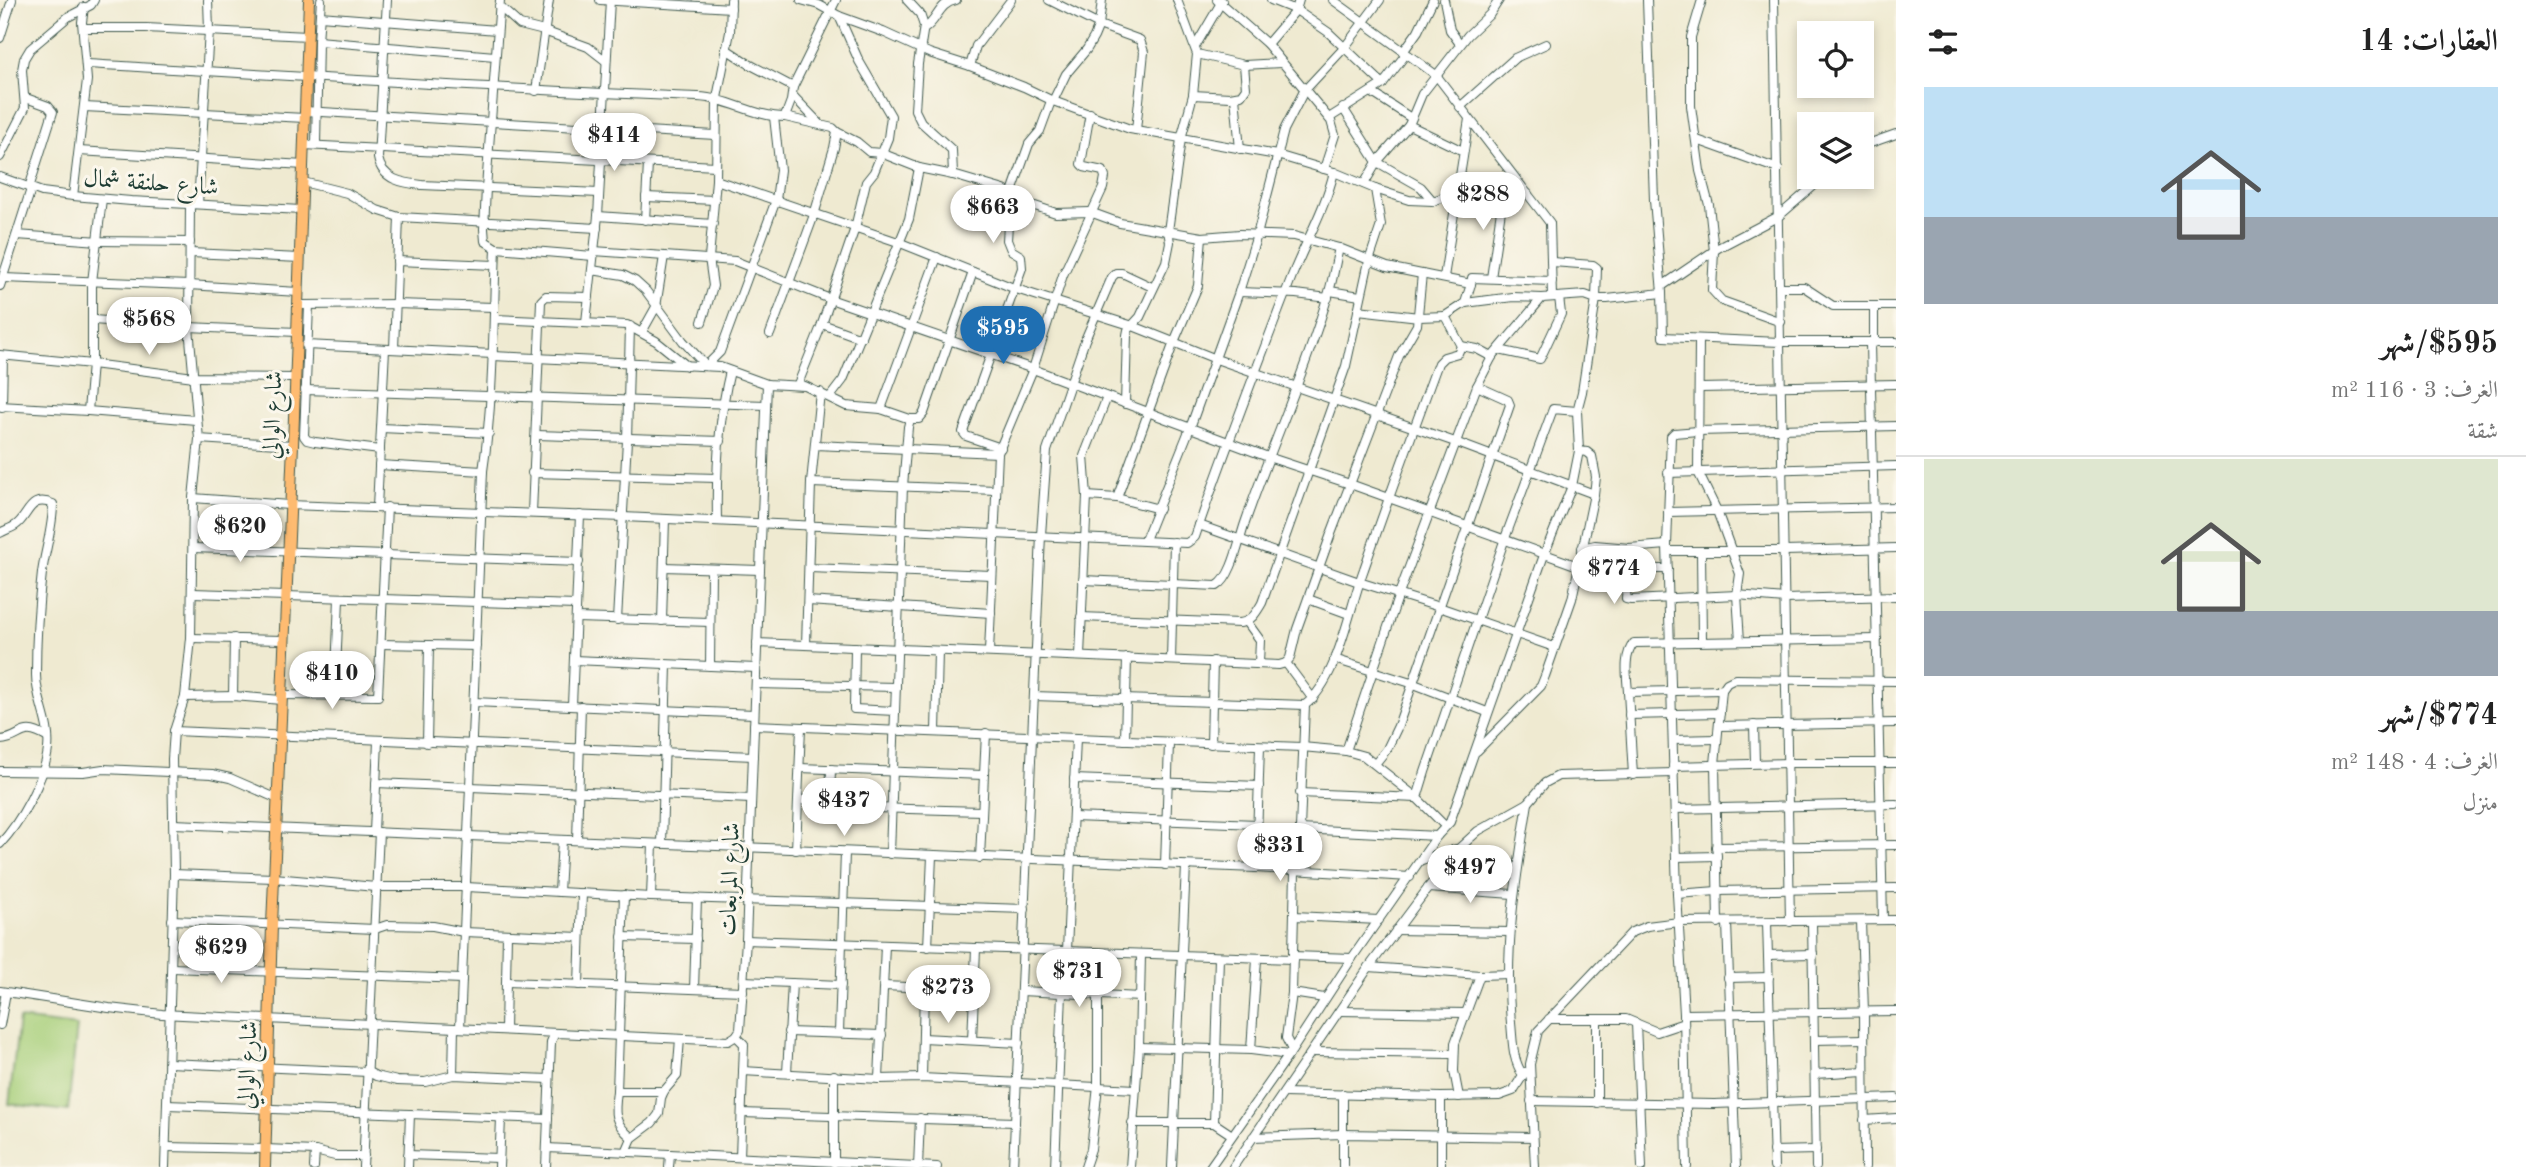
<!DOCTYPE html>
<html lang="ar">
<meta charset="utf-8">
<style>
body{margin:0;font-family:"Old Standard TT",Amiri,serif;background:#f2f2f2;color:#222;direction:rtl;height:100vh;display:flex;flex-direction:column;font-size:26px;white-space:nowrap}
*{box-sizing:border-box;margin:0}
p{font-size:23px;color:#767676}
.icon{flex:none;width:38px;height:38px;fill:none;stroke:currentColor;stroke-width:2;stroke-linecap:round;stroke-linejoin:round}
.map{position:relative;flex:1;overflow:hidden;direction:ltr}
.sheet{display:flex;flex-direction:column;background:#fff;width:630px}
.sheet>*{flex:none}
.tools{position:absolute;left:1797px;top:21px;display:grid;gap:14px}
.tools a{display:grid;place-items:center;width:77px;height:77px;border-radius:0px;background:#fff;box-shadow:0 4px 10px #0003;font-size:35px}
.price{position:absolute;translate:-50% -60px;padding:0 16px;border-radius:24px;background:#fff;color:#222;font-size:23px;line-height:46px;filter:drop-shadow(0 2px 4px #0008)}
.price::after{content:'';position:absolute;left:50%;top:42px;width:21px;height:16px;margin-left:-10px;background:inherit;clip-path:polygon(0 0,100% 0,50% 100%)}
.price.on{background:#1f6fb2;color:#fff}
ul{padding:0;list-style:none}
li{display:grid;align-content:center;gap:14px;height:371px;padding:0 28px}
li+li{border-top:2px solid #e0e0e0}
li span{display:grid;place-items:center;height:217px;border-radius:0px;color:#555}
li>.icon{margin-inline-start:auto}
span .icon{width:126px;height:126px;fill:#fffc;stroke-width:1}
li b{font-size:30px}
h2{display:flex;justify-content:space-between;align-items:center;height:84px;padding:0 28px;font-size:30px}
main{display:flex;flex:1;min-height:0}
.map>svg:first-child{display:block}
.green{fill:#a8cf7a;stroke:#648657;stroke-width:2}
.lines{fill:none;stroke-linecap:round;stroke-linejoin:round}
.minor-casing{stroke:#3e574c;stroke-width:10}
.major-casing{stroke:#3e574c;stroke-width:12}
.minor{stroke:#fff;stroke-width:8}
.major{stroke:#febb71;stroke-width:10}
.labels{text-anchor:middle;stroke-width:6;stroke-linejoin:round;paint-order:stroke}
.street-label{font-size:24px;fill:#1f3d34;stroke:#fbf7ec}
</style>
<main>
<section class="sheet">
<h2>العقارات: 14<svg class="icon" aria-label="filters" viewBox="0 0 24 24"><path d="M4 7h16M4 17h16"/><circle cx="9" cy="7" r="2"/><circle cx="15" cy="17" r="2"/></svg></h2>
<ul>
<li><span style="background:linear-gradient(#bfe0f5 60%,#9aa5b1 0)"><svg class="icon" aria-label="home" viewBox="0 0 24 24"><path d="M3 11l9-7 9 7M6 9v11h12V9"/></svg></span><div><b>$595/شهر</b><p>الغرف: 3 · 116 m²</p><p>شقة</p></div></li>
<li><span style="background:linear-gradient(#dfe7d0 70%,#9aa5b1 0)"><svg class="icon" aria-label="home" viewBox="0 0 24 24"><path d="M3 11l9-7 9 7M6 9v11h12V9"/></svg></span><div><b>$774/شهر</b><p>الغرف: 4 · 148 m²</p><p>منزل</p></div></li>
</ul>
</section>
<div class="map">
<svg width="1896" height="1167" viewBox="0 0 1896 1167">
<rect width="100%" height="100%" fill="#fbf7ec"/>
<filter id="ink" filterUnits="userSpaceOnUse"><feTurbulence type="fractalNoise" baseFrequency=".0143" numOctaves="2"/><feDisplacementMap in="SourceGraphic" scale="14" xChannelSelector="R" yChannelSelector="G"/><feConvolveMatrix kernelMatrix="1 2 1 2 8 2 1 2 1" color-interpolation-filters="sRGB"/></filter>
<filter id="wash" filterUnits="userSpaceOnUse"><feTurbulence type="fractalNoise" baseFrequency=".00686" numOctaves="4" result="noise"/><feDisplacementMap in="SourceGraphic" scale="28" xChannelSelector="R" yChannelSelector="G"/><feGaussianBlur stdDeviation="1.57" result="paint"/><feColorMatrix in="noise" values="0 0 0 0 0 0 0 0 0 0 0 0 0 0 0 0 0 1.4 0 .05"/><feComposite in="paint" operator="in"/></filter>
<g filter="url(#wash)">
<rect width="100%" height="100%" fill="#efead1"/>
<!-- green -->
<polygon class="green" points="19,1019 77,1026 68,1111 9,1104"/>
</g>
<g filter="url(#ink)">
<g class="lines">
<defs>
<g id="minor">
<path d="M387,0L378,158C382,180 403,183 422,185L599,193"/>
<polyline points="500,0 486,188 484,229 485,241 496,248 593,256"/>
<polyline points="600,0 731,8"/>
<polyline points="731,0 730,32 717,98 716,180 898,242 1016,289 1133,326 1216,359 1455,442 1594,494"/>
<polyline points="801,0 819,5 839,16 883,32 929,53 970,66 1024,87 1053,101 1130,129 1277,155 1334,172 1375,189 1409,200 1433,201 1473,187 1528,194"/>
<polyline points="907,0 920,14 924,26 918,64 915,110 921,122 952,150 953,175"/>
<polyline points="1049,0 1099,25 1140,40 1144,52 1136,130"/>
<polyline points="1217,0 1267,44 1331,121 1335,135 1324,169"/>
<polyline points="1271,0 1296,10 1328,32 1383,84"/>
<polyline points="1333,0 1436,75 1550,223 1552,297"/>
<polyline points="1444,0 1450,30 1460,44"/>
<polyline points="1647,0 1654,200 1662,293 1663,337 1780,342 1790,922"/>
<polyline points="1702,0 1691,37 1691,106 1700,171 1709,205 1714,251 1712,290 1722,301 1781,322"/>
<polyline points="1774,0 1780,342 1896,342"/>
<polyline points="499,6 520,25 544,31 588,47 606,61"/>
<polyline points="320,16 497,30"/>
<polyline points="83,28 146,28 308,36"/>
<path d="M924,29C938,21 938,3 956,0"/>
<polyline points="0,38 12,0"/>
<polyline points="318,41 495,56"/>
<polyline points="1267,44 1296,10 1299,0"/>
<polyline points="1195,47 1222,1"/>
<polyline points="726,49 749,64 793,87"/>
<polyline points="1403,52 1418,31 1433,0"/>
<polyline points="1197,54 1244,65 1281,63"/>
<path d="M87,64C291,76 494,89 698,97C728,98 755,117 785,117L791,101L793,87L836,0"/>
<polyline points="970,66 976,46 1011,0"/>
<polyline points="536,91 549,0"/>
<polyline points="1371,92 1411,118"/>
<polyline points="1193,95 1230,97 1241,95 1246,88 1244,65"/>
<polyline points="793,96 820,124"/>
<polyline points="1235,97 1240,149"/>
<polyline points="26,98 48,106 53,112 29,188"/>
<polyline points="1053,101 1066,74 1087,49 1094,37 1099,25 1102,0"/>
<polyline points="84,107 305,118"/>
<polyline points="1460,107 1515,58 1546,44"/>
<polyline points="1343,108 1377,162 1421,187 1433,201"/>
<polyline points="305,111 715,135"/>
<polyline points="1329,118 1383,84 1406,54"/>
<polyline points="1409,125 1463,151"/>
<polyline points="837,132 857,142 869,152 881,153 919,168 953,175 1004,190 1023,202 1056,213 1090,212 1120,223 1202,237 1240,234 1294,236 1339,248 1387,267 1471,284 1465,303 1445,316"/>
<polyline points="1697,140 1778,169"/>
<polyline points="316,144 318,41 321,0"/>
<polyline points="304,145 716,166"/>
<polyline points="1862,146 1896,134"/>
<polyline points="79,151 304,165"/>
<polyline points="0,157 25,108 22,70 24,59 30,49 68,17 91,5 94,0"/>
<polyline points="0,177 42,192 73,196 131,201 301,210"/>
<polyline points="303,182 347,193 377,210 399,217 597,228"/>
<polyline points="1364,184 1377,162 1409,125 1422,94 1468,35 1490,14 1499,0"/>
<polyline points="1011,195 1029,144 1040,131 1051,101"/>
<polyline points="73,196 87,80 82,22 84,7"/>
<polyline points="646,197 715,200"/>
<polyline points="198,204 209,31 208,0"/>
<polyline points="598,216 713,224"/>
<polyline points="645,220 648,164"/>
<polyline points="17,235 99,241 190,242"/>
<polyline points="594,251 735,261 830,299 1033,369 1268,457 1350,484 1578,566"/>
<polyline points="190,253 300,258"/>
<polyline points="397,261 495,265"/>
<polyline points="592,270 623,275 635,281 646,291 683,341 706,366"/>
<polyline points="1444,277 1469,119"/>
<polyline points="3,278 189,285 298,292"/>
<polyline points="1491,278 1504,190"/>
<polyline points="1471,284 1472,278 1552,281"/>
<polyline points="0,286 31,189"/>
<polyline points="1662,286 1718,248 1779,216 1824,177"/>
<polyline points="1781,287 1804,287 1833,306 1896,306"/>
<polyline points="1330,291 1360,296"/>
<polyline points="1239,292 1296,294 1328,298"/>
<polyline points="1465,303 1513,297 1542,298"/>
<polyline points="304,305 396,304 494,307"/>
<polyline points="309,305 304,436 307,440 315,442 380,450"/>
<polyline points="1874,306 1874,343"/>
<polyline points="495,319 627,325 656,341 687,366"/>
<polyline points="93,320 189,327 297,332"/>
<polyline points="586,322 598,216 610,0"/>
<polyline points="702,322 713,286 709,258 716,180"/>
<polyline points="822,324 861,338"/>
<polyline points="642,332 656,307 664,256"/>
<polyline points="770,334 814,215 834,148 837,132 833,128 785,117"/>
<polyline points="1699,339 1698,472 1717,511 1740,574 1737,595 1740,641"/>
<polyline points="1870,343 1883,920"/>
<polyline points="306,345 493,354"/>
<polyline points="1461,346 1477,349 1492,357"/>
<polyline points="394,349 399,217"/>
<polyline points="1499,350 1540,359 1561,314 1559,297"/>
<polyline points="0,355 92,364 194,377 295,378"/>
<polyline points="493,356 720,367 767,384 805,386 846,406 881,409 910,419"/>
<polyline points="706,366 720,352 776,200 780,170 774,117"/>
<polyline points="798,384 822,324 855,228 866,182 874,172 888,138 891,116 859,61 839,16"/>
<polyline points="1700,388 1896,384"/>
<polyline points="305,390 766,405"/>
<polyline points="830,397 843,380 909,219 919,168"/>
<polyline points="1125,404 1127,335 1128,330 1140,317 1166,262 1170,242 1168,231 1181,139 1193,95 1197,54 1177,0"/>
<polyline points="0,406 88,411 196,420"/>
<polyline points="2,407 3,356"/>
<polyline points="881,409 937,257"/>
<polyline points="88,411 92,364 92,282 102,199"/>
<polyline points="381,428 489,433"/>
<polyline points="537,435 721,441"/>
<polyline points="199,439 293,445"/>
<polyline points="815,445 998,453"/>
<polyline points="1001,448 966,436 963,432 1022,268 1021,256 1011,250 1007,240 1008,225 1016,208 1014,197"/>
<polyline points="379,465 483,471"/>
<polyline points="532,473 717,478"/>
<polyline points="1668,473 1896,466"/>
<polyline points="811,483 996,490"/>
<polyline points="1087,496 1117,498 1159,509"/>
<path d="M193,498L289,505L623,517L1187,543L1195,537C1225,449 1259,362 1292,276C1306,241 1325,209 1334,172"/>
<polyline points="1117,498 1174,342 1198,286 1202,237"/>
<polyline points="377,507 385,349"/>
<polyline points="1668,512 1896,507"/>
<polyline points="532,513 541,301 546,296 589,297"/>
<path d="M717,521C716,471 718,420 730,371"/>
<polyline points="1199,525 1359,582 1439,607 1554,647"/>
<path d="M0,533C5,530 12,528 16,525C29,516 29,494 53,504C53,528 45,550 42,573C38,606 36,641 36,675C36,700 51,723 48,749C45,778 20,823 0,844"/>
<polyline points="1145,540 1190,428 1239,292 1257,235 1284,130 1304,91 1345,47 1380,0"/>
<polyline points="193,548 579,562"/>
<polyline points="1582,548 1595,545 1629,548 1667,545"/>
<polyline points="1629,548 1626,599 1631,600 1737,595 1785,599 1896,596"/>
<polyline points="1668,551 1785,551 1896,548"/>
<polyline points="1701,551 1702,641"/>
<polyline points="664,567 760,570"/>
<polyline points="809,568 992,575"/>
<polyline points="1628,569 1668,569"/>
<path d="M1083,580L1217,586C1232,578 1239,540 1245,523C1271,447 1305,373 1328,295C1333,280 1335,264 1339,248"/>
<polyline points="193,593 576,605"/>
<polyline points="1308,599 1349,614"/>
<polyline points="808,601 991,613"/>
<path d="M1081,617L1240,623C1252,621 1256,613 1262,603L1346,366L1369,261L1381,225L1375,189"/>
<polyline points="576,618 710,622"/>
<polyline points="617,620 627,440 630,326"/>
<polyline points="662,621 665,519"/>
<polyline points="1247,622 1260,640 1259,663"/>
<polyline points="191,638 284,640"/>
<polyline points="757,643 1279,665 1286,663"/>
<polyline points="381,644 476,646"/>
<polyline points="806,645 811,483 820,392"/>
<polyline points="855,647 854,709 895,711"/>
<polyline points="989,652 998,453 1033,369 1063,275 1103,188 1105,177 1103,171 1084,167 1081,164 1090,113"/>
<polyline points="1080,656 1087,496 1084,456 1107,397"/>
<polyline points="1334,659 1414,684 1487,712"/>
<polyline points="574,660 756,668"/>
<polyline points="1171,660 1174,542"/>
<polyline points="1286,663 1290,658 1297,629 1331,534 1399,356 1417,325 1422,274"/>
<polyline points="1286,663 1313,699"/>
<polyline points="710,666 711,569"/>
<polyline points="756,684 896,687"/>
<path d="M1628,692C1627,677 1623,655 1634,643L1877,639"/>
<polyline points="282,695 378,696 387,507"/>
<polyline points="233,696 234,638"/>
<path d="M1034,696L1305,705C1338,680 1349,609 1364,569C1388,500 1413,431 1438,363L1444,357L1458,353L1461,346L1445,316L1419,317L1358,310"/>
<polyline points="185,697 233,696 281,700"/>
<polyline points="335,697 339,598"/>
<polyline points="474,702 754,714"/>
<polyline points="572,705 580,515"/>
<polyline points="1629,715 1720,713"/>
<polyline points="754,725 1302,747 1346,751 1364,756 1417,798 1300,793"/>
<polyline points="1754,725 1755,763"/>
<polyline points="1719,726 1896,723"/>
<polyline points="174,731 753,756"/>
<polyline points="936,732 938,651"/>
<path d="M0,740C23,739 20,721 48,738"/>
<polyline points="1125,740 1127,658"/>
<polyline points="1673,740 1717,739"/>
<polyline points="427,743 429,645"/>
<polyline points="1211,744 1213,661"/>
<polyline points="1346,751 1399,594 1477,386 1492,357 1542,298 1585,295 1596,299 1607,299 1662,293"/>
<polyline points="1477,751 1541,686 1545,676 1572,599 1594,494 1596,477 1592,456 1587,452 1579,451"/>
<polyline points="1375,764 1387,749 1398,726 1510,405 1508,400 1477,386"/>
<polyline points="1673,766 1788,763 1896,763"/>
<polyline points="800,768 983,775"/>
<polyline points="831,769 830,800 837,807 982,811"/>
<polyline points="0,771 83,772 103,769 212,774 230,778 278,799"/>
<polyline points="1633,775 1628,692 1722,690"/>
<polyline points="1074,779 1259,786"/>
<polyline points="376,783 751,799"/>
<polyline points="799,800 830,800"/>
<polyline points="1675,809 1896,804"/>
<polyline points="1073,817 1257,824"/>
<polyline points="174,824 1256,868 1410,877"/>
<polyline points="1445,826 1417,798 1425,772 1504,541 1553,409 1577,411"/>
<polyline points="1300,829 1437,836"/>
<polyline points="374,832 378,741"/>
<polyline points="577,840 581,706"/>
<polyline points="662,844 667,665"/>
<polyline points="1716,847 1896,845"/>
<polyline points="796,850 801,727"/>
<polyline points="890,854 903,486 908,427 910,419 919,419 924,413 973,272"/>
<polyline points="1676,857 1717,856"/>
<polyline points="980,858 986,733"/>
<polyline points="1422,860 1456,849"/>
<polyline points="1165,865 1169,743"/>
<polyline points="1256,868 1260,746"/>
<polyline points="174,874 274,878 376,887 466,887 651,897 1025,909"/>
<polyline points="1428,888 1513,894"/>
<polyline points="559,892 562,840"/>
<polyline points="1677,894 1717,891 1896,888"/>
<polyline points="651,897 653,844"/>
<polyline points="1294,916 1379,920"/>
<polyline points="172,920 375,929 387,925 433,926 464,932 580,937"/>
<polyline points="1861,921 1864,1012 1865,1167"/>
<polyline points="1767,922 1774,1167"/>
<polyline points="1812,922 1816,1167"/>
<polyline points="1718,923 1715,764 1722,690 1727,683 1735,679 1896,681"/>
<polyline points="1727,923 1736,1167"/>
<polyline points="1396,930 1509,932"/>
<polyline points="622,937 696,939"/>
<polyline points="746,940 1293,959"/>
<polyline points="928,947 932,856"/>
<polyline points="1067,951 1076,738"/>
<polyline points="1768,955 1813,954"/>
<polyline points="1293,956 1352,958"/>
<polyline points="1369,967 1480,975 1455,1043 1454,1071 1459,1097"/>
<polyline points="172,968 462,979"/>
<polyline points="1480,975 1509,974"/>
<polyline points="1728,978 1769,977"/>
<polyline points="744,981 841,985"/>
<polyline points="507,982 743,991"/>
<polyline points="579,985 582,893"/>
<polyline points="884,986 974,990"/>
<polyline points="694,989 697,898"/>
<polyline points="0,991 109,1008 162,1014 558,1033"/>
<polyline points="1021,991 1140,997"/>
<polyline points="1292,993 1324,998"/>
<polyline points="1340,1011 1466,1013"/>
<polyline points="1684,1014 1896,1011"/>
<polyline points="1549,1019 1626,1019 1657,1032 1684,1023"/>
<polyline points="1597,1019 1597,1103"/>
<polyline points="1636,1023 1642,1167"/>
<polyline points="0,1025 6,992"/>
<path d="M460,1028L483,471C494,397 493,323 496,248"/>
<polyline points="505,1030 507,934"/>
<polyline points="788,1032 882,1035"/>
<polyline points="839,1033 845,852"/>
<polyline points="736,1036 744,1044 740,1157"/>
<polyline points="923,1038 1019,1043"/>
<polyline points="972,1040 976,949"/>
<polyline points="1814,1040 1864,1039"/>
<polyline points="1139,1047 1251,1050 1289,1055"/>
<polyline points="1251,1050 1257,959"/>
<polyline points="1292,1050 1286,1038 1292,993 1295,872 1300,829 1305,705"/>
<polyline points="1313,1052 1453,1054"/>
<polyline points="169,1063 368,1072 376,1076 397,1081 425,1082 453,1075 549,1079"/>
<polyline points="743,1071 879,1079 922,1078 1136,1089"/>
<polyline points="787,1073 792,983"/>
<polyline points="1815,1074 1864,1071"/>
<polyline points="453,1075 454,1028"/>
<path d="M1523,1075C1512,1059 1513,1042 1511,1023C1504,947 1516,878 1528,803"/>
<polyline points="922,1078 924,988"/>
<polyline points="879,1079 885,945"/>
<polyline points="617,1091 624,895"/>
<polyline points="1284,1093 1441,1097 1499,1096 1513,1091 1525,1072"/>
<polyline points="1531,1101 1714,1104 1896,1098"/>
<polyline points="167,1105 548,1119"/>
<polyline points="742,1113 1015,1122"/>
<polyline points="1864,1120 1896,1118"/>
<polyline points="1132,1123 1214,1123 1232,1135"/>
<polyline points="1214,1123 1219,957"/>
<polyline points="1253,1137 1343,1134 1533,1137"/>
<path d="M632,1138C613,1122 614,1114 617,1091H664"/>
<polyline points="166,1147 266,1149 315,1151 335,1156 364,1156"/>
<polyline points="547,1148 937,1167"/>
<polyline points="1773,1151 1816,1150"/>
<polyline points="626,1152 632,1138 652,1123 659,1114 661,1098 664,1091 677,1076 680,1039"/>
<polyline points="408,1155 499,1158"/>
<polyline points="834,1163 834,1075"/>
<polyline points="165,1167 174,874 172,759 174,731 185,697 191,638 193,498 199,439 189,327 190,204"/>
<polyline points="314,1167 315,1151"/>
<polyline points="363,1167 379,832"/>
<polyline points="408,1167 410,1114"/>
<polyline points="499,1167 501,1118"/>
<polyline points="546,1167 551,1042 554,1035 558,1033 728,1041 736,1036 740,1030 746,940 767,384"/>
<polyline points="669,1167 670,1154"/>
<polyline points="918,1167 920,1118"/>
<polyline points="1013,1167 1041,535 1047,451 1085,340 1112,277 1116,273 1122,273 1152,287"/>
<polyline points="1055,1167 1062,993"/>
<polyline points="1085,1167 1091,1149 1098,1086 1098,995"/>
<polyline points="1130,1167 1139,1047 1141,955"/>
<polyline points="1172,1167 1186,866"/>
<polyline points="1210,1167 1289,1055 1352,958 1437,836 1450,822 1544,555 1572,486 1579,451 1577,411 1582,392 1596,299 1597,268 1593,265 1552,262"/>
<polyline points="1233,1167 1369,967 1455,852 1478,831 1528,803 1545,783 1558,776 1674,773"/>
<polyline points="1343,1167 1343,1094"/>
<polyline points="1441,1167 1441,1097"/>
<polyline points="1535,1167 1530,1064 1538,1031 1632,932 1647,926 1679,922 1896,920"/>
<polyline points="1687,1167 1684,1014 1677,894 1667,545 1671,436 1674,433 1698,431 1896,426"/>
</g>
<polyline id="major" points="265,1167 272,925 293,445 309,0"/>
</defs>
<!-- minor casing -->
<use href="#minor" class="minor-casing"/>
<!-- major casing -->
<use href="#major" class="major-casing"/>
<!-- minor -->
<use href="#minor" class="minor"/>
<!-- major -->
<use href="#major" class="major"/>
</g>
</g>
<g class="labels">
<!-- street labels -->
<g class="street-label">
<text transform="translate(151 182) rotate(4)" y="8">شارع حلنقة شمال</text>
<text transform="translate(272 415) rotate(-88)" y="8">شارع الوالي</text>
<text transform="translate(729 879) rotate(-88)" y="8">شارع المربعات</text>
<text transform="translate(247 1065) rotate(-88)" y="8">شارع الوالي</text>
</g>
</g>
</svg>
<div class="tools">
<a><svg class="icon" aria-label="locate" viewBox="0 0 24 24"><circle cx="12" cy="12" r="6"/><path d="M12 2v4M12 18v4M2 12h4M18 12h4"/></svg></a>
<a><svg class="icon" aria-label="layers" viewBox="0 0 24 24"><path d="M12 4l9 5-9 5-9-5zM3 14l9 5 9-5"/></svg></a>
</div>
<b class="price" style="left:614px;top:173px">$414</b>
<b class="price" style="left:1483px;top:232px">$288</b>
<b class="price" style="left:993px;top:245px">$663</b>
<b class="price" style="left:149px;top:357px">$568</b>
<b class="price on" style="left:1003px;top:366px">$595</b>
<b class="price" style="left:240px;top:564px">$620</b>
<b class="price" style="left:1614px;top:606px">$774</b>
<b class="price" style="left:332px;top:711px">$410</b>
<b class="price" style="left:844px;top:838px">$437</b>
<b class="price" style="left:1280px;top:883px">$331</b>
<b class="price" style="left:1470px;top:905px">$497</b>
<b class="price" style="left:221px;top:985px">$629</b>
<b class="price" style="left:1079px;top:1009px">$731</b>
<b class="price" style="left:948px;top:1025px">$273</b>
</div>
</main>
